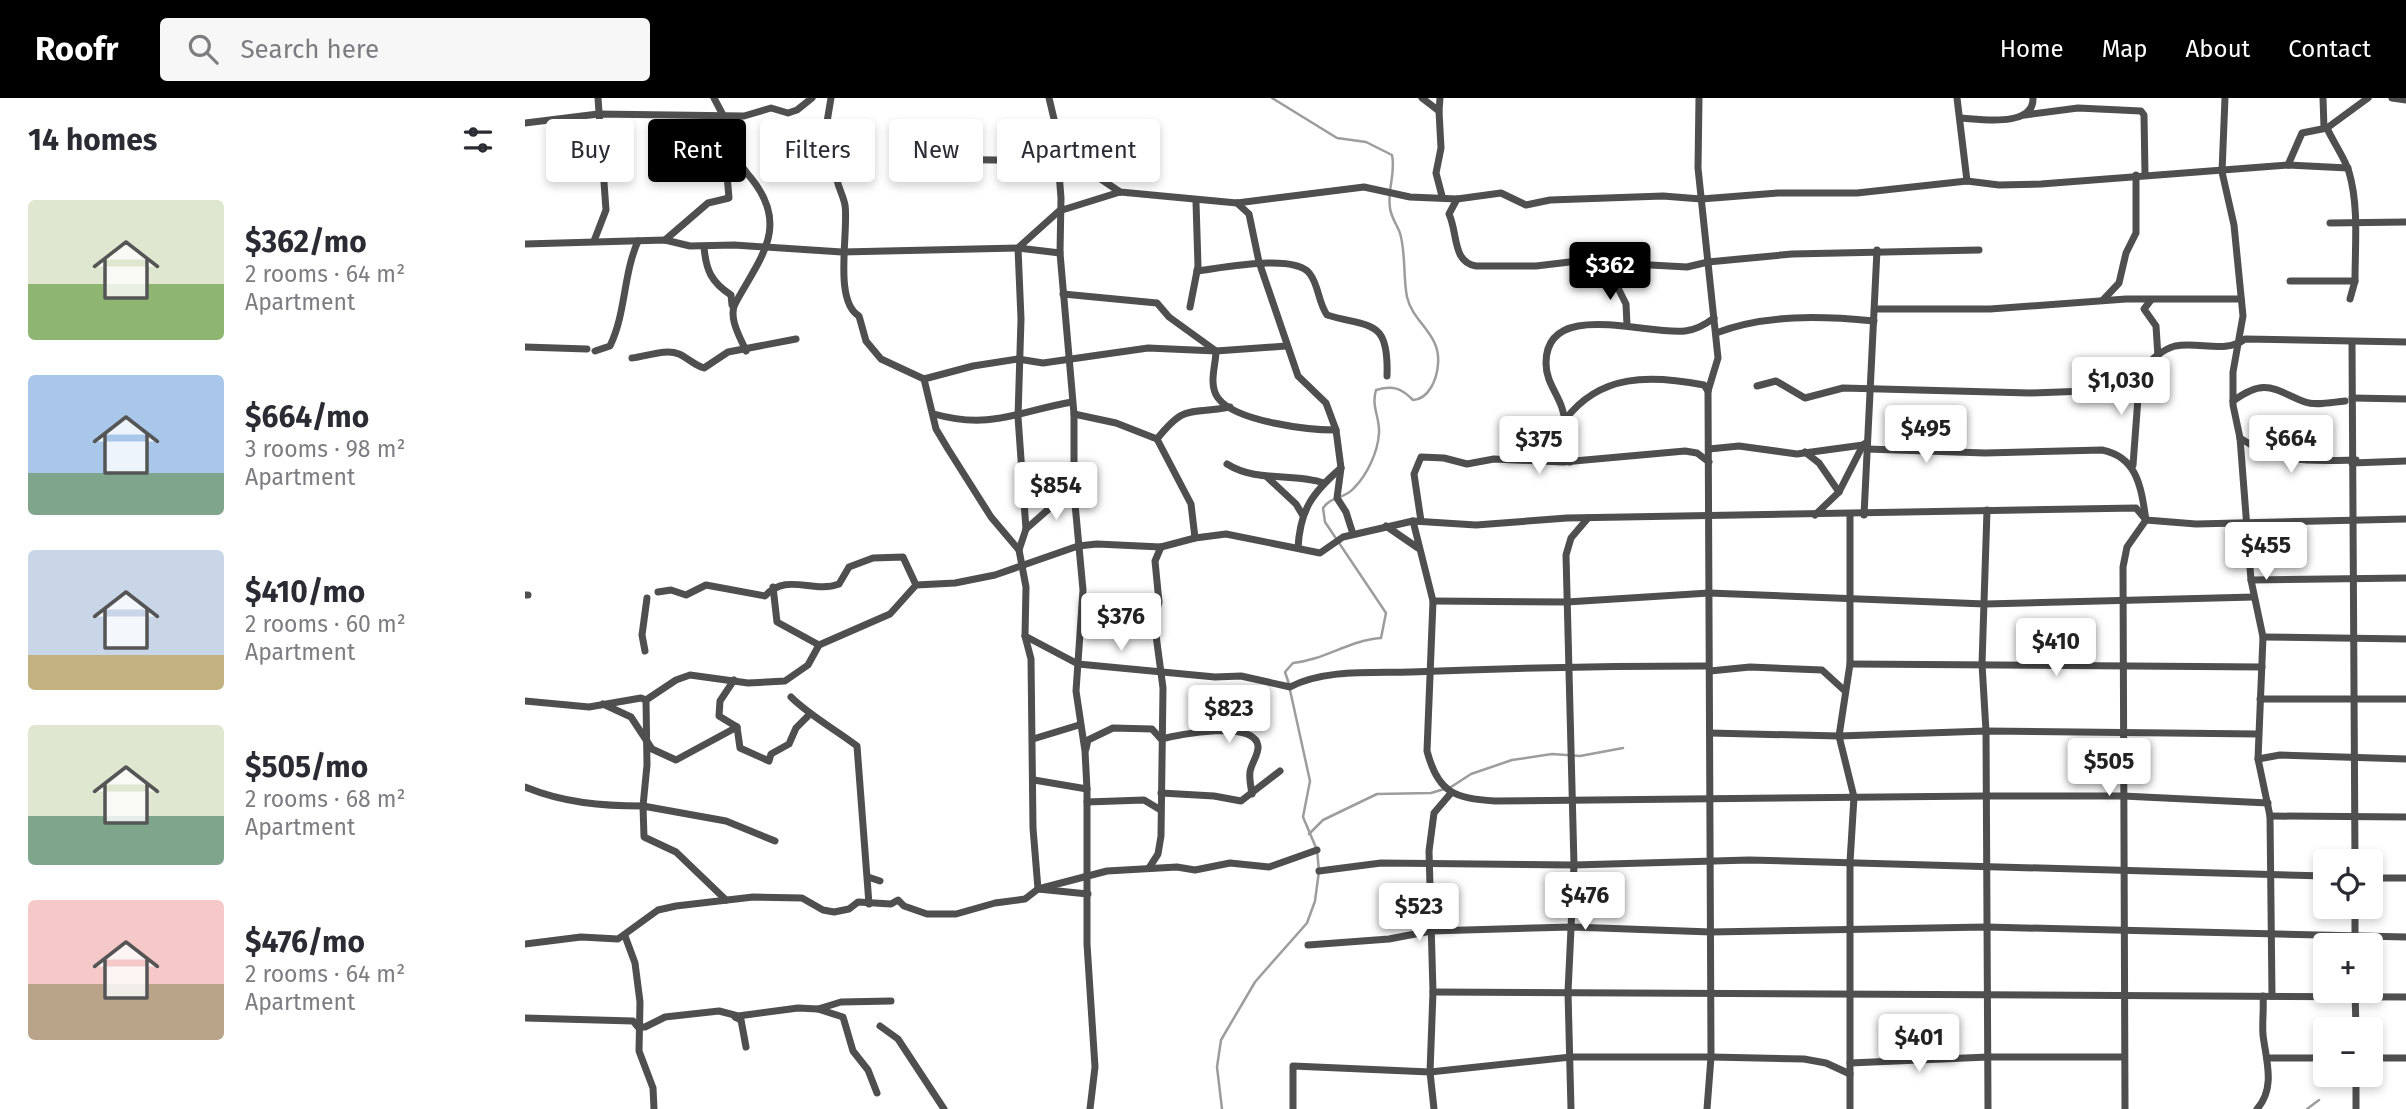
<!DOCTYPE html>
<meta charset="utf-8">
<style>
body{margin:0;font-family:"Fira Sans",sans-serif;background:#f7f7f7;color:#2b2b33;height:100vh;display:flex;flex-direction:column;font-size:26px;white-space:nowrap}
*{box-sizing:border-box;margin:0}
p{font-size:23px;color:#7c7c81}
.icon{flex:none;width:38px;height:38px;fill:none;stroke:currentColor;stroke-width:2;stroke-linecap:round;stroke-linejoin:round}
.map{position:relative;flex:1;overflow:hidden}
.sheet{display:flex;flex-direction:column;background:#fff;width:525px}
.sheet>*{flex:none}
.banner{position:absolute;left:21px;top:21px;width:665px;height:63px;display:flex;gap:14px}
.fabs{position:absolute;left:1788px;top:751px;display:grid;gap:14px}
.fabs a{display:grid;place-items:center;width:70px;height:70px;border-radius:7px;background:#fff;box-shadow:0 4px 10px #0003;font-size:35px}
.price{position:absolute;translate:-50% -60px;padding:0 16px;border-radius:7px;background:#fff;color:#222;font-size:23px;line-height:46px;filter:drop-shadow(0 2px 4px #0008)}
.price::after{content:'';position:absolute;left:50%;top:42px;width:21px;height:16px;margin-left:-10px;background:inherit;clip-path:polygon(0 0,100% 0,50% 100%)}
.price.selected{background:#000;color:#fff}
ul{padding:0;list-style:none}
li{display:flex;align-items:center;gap:21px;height:175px;padding:0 28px}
li span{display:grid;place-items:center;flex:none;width:196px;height:140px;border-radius:7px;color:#555}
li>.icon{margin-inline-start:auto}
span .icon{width:84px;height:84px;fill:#fffc;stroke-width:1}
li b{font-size:30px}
h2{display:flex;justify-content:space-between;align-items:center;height:84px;padding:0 28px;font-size:30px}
.pill{padding:0 24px;border-radius:7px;background:#fff;box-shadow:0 4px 10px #0003;font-size:24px;line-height:63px}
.pill.selected{background:#000;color:#fff}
header{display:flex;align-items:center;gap:42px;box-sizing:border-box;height:98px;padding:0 35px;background:#000;color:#fff}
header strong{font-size:33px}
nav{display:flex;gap:38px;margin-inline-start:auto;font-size:24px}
.search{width:490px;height:63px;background:#f7f7f7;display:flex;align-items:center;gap:18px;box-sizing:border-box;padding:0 24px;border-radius:7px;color:#7c7c81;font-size:26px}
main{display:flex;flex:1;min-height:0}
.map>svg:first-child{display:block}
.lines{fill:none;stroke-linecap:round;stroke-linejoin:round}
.stream{stroke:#9d9d9d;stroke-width:2.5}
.street{stroke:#4f4f4f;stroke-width:7}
</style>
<header>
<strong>Roofr</strong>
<div class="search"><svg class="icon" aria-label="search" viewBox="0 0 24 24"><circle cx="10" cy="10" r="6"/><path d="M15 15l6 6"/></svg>Search here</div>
<nav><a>Home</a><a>Map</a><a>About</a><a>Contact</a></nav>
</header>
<main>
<section class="sheet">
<h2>14 homes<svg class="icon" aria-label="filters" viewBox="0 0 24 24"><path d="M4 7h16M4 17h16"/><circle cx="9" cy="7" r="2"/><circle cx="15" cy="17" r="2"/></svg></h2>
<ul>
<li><span style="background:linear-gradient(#dfe7d0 60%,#8fb573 0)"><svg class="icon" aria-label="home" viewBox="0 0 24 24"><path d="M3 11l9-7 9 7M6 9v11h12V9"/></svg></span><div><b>$362/mo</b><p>2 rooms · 64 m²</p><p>Apartment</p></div></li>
<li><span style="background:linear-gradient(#a9c7e8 70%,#7fa58c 0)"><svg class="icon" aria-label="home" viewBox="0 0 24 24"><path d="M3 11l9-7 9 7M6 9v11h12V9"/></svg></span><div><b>$664/mo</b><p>3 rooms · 98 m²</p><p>Apartment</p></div></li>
<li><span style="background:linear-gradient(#c9d6e8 75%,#c2b280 0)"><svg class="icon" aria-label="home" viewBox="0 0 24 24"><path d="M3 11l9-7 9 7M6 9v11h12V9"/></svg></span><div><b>$410/mo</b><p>2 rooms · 60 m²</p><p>Apartment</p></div></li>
<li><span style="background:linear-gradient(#dfe7d0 65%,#7fa58c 0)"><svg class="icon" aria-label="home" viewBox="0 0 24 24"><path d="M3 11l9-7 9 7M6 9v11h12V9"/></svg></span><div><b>$505/mo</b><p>2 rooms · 68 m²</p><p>Apartment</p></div></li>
<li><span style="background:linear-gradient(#f6c9c9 60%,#b9a48a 0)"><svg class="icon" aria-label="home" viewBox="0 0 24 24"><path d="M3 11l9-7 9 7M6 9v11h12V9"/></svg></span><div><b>$476/mo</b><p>2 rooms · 64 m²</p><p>Apartment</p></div></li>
</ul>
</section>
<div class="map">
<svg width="1881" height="1011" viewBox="0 0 1881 1011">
<rect width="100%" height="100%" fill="#fff"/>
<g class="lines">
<!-- stream -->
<g class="stream">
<path d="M747,0L812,40L841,44L867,57C871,76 862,91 865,110C866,119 872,127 875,135C881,156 878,179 882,199C888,225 916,236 913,266C912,281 904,301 888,302C876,290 868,287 851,292C846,309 855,319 854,335C853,354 842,377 829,390C820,401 806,398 798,410L800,424L861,515L856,540C825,542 799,562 768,565L760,574L764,586"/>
<polyline points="784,736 798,722 852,696 906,695 926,689 946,676 987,662 1027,656 1055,658 1098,650"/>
<polyline points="697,1011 692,969 696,942 730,884 782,825 790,803 794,773 792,752 778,719 785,683 765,592"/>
<polyline points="1782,1011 1794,1002"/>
</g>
<!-- street -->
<g class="street">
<path d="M306,0L302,24L317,54C316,61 311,67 311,75C311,86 318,96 320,107C324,133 308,203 334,218L341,243L356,261L399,281L411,331L423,351L466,419L494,452"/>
<polyline points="524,0 530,25 536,100 535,155 549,316 549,395 558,492 551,593 560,653 562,691 562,846 570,969 565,1011"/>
<polyline points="897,0 914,13 916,50 911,75 917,98"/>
<polyline points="1174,0 1173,70 1193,260 1183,293 1186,959 1182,1011"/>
<polyline points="1432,0 1442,83"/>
<polyline points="1700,0 1697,74 1709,127 1718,218 1708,274 1708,307 1715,340 1726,482 1738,539 1733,661 1745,718 1747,898"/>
<polyline points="1798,0 1799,30"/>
<polyline points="1867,0 1881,2"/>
<polyline points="914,13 915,0"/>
<polyline points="1500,17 1553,10 1616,13 1619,17 1620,76"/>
<path d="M1435,20C1455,21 1509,30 1508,0"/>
<polyline points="0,25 73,16 219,18 246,10 263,15 272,12 287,0"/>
<path d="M1802,30C1808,44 1820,60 1824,74C1834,108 1830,147 1830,183"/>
<polyline points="530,50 595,94"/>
<path d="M209,60C217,66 219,73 226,80C266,129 234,161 210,206C203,220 216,241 221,253"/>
<polyline points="378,61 553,63"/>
<polyline points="1763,67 1777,35 1802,30 1843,0"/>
<path d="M932,101L924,116C933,135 927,164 951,168H1011L1053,163L1162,169L1183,164L1267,156L1454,152"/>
<polyline points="712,105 724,116 734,164 773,278 801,305 811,332 816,370 812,400 821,414 828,436"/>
<polyline points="1805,125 1881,124"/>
<polyline points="140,142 183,105 204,100 202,77 209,60 198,17 189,0"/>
<polyline points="69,143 81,112 73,0"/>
<polyline points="0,146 140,142 165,148 209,147 317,154 493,150 535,155"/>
<path d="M179,149C181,172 186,184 206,197L207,207"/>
<path d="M672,173C697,170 770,155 785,176C794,188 793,204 802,217C845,230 864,220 862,278"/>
<polyline points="1087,178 1101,206 1102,227"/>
<polyline points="1765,183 1830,183 1825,201"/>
<path d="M538,196L632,205L644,219L691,253C691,267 683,286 693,300C711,324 784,332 811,332"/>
<polyline points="1578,202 1594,185 1601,155 1611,135 1611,77"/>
<polyline points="1626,202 1619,211 1631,228 1633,259"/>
<polyline points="665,209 673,168 671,104"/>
<polyline points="1351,211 1465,211 1601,201 1716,201"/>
<path d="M1191,235C1240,216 1297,218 1349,223"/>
<polyline points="1827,244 1830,763"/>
<polyline points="0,249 62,251"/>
<path d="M70,253L85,248C101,215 98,177 113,143"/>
<path d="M107,260C121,259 140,250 154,256C163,260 169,267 179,270L203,254L271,241"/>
<polyline points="399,281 448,268 493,261 518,265 623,250 691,253 761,248"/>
<path d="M1232,288L1251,283L1280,300L1318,290L1505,295L1589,292C1613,283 1625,255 1650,248C1673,243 1701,256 1720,241L1881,244"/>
<polyline points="1827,300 1881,301"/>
<path d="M1708,303C1741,279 1749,292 1780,304C1791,308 1808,304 1820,303"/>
<path d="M409,316C466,332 494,313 547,304"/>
<polyline points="549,316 591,325 632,341 666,406 670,440"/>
<path d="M1040,322C1075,275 1126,277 1179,287L1183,293"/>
<path d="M1715,340C1752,366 1788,363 1831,362"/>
<path d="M632,341C661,305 663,317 705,309"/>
<polyline points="1184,351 1214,348 1272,356 1338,347 1342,344"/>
<path d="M1342,351L1460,355L1577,352C1613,359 1616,390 1621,422L1602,449L1598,469L1600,1011"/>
<polyline points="1280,354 1294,365 1314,394"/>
<path d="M1045,364C1043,346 1043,328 1037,310C1032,294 1021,284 1021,265C1021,200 1123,238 1160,233C1171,232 1181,226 1189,220"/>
<polyline points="1827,365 1881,363"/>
<path d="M702,366C732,385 768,374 799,385"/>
<polyline points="1608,367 1615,273"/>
<polyline points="742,379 771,406 777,416"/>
<polyline points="1462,412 1457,566 1461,633 1463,1011"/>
<polyline points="1290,417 1314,394 1338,347"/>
<polyline points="1325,417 1325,566 1314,638 1329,699 1325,764 1325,1011"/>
<polyline points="1339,417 1352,152"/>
<path d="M888,423L908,503L902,653C913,695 929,700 970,703L1459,698H1598L1743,705"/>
<polyline points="896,423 889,376 896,359 919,360 942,366 969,361 1038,364 1160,353 1172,355 1184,364"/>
<polyline points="861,428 893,450"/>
<polyline points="501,431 535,401 549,395"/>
<path d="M773,450C775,412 787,395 816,370"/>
<polyline points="1726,482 1881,480"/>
<polyline points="248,489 252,524 294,547"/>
<path d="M133,494L146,492L161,497L181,487L240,498C262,474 288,496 314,486L324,469L348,460L378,459L391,487L430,485L470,477L553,448L572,446L636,449L670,440L701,436L795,455L818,439L888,423L951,427L1042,420L1611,410L1621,422L1671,426L1881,421"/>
<polyline points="0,497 3,497"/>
<polyline points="908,503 1042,504 1184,495 1460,506 1729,499"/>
<path d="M500,538L553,566L690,579L716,578L765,589C799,571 847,575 886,574C984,570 1083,568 1181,568"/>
<polyline points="1738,539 1881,541"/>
<polyline points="120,553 117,537 122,500"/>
<polyline points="1325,566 1737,569"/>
<polyline points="1185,573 1225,569 1297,572 1320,593"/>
<polyline points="209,582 195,603 194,618 212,629 215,650 244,663 246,656 264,646 271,630 285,616"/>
<path d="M266,599C285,618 310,631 332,648L344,806"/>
<polyline points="1735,601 1881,601"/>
<polyline points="0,603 64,609 116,600 121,602 151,582 165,577 223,585 260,583 283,567 294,547 365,516 391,487"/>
<polyline points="78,606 106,619 127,651 151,662 212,629"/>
<polyline points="1185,635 1314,638 1461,633 1733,636"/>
<polyline points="508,641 554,627"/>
<path d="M637,641C654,636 730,622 733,648C734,656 726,666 725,674C724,681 726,689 727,696"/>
<polyline points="561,651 563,642 588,630 627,631 636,641"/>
<polyline points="1733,661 1755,657 1881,661"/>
<polyline points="509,682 562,691"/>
<path d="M0,689C39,705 77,708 118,708L122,667L121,602"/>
<polyline points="636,695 689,698 716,703 755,673"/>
<polyline points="562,704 619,702 634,711"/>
<polyline points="1745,718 1881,719"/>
<polyline points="624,770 633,756 636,738 638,590 629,522 634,504 630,463 636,449"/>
<polyline points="794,773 856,765 1049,767 1224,762 1801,778"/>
<polyline points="343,779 355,783"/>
<polyline points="1846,780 1881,780"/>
<polyline points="563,796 513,791 508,730 506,561 500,538 501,489 494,452 501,431 493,319 496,221 493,150 534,113 595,94 712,105 839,89 885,99 932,101 976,95 1001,107 1025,102 1138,98 1176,101 1253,95 1332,95 1442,83 1474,87 1516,86 1763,67 1823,70"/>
<polyline points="201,802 151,754 119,739 118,708 201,723 250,743"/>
<polyline points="1830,808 1830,847"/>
<polyline points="100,838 110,865 115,904 114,953 128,990 129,1011"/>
<polyline points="0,846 56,839 93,841 133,812 151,808 228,799 277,800 298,812 309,814 324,811 333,804 366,806 373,802 379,808 402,816 431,816 470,805 500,801 513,791 582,773 652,769 670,772 705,765 744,769 792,752"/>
<polyline points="783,847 864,841 906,833 1047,829 1186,834 1461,829 1881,839"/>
<polyline points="1830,892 1831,931"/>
<polyline points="908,894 1881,899"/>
<polyline points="293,911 316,904 366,903"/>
<polyline points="210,919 216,922 221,949"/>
<polyline points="0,920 108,923 113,929 120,929 140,919 194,913 213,918 273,910 293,911 318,919 328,953 343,972 352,995"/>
<polyline points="355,928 373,941 419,1011"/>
<polyline points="1742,960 1801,960"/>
<polyline points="1846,960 1881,960"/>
<polyline points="1325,965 1463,959 1599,959"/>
<polyline points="768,1011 768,968 905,974 1046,959 1186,959 1279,961 1301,965 1325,976"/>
<polyline points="909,1011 905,974 908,894 904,753 909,715 926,695"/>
<polyline points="1046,1011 1043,894 1049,767 1041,457 1046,440 1063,420"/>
<path d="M1732,1011C1751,990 1741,962 1738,937C1737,924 1739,911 1738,898"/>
<polyline points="1831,1011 1831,976"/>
</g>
</g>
</svg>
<div class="fabs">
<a><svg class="icon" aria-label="locate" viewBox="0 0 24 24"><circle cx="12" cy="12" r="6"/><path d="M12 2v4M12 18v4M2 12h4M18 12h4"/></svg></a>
<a>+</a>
<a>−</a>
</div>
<b class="price selected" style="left:1085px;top:204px">$362</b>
<b class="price" style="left:1596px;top:319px">$1,030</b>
<b class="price" style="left:1401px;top:367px">$495</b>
<b class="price" style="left:1766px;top:377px">$664</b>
<b class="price" style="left:1014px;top:378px">$375</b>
<b class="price" style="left:531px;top:424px">$854</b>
<b class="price" style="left:1741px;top:484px">$455</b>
<b class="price" style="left:596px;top:555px">$376</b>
<b class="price" style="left:1531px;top:580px">$410</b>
<b class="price" style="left:704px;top:647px">$823</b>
<b class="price" style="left:1584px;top:700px">$505</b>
<b class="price" style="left:1060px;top:834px">$476</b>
<b class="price" style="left:894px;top:845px">$523</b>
<b class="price" style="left:1394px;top:976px">$401</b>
<div class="banner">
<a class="pill">Buy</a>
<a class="pill selected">Rent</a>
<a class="pill">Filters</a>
<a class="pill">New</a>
<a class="pill">Apartment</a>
</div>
</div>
</main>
